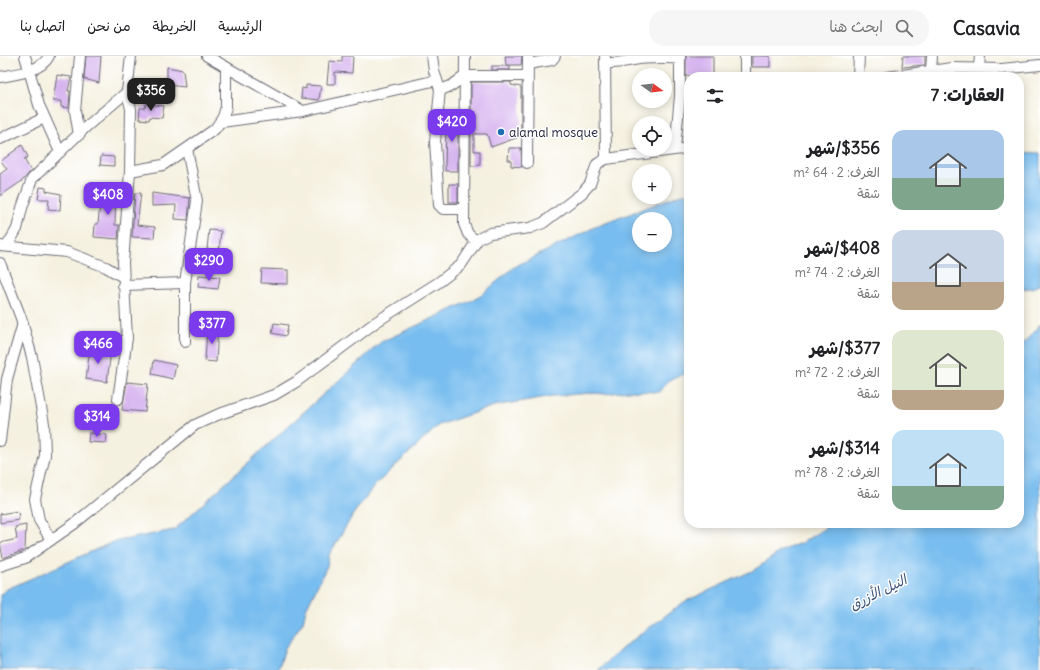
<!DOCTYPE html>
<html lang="ar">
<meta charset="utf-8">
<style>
body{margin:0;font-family:Delius,"Playpen Sans Arabic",sans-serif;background:#f6f6f6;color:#202124;direction:rtl;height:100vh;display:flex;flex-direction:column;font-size:15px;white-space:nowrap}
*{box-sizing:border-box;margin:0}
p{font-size:13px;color:#757577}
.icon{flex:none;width:22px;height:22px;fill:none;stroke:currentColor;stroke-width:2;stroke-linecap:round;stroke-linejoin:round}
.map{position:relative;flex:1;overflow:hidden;direction:ltr}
.drawer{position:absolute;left:684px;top:16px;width:340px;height:456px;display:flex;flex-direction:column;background:#fff;border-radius:16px;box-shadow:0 2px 10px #0003;direction:rtl}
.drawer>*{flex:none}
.needle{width:26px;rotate:104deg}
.controls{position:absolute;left:632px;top:12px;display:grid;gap:8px}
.controls a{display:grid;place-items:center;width:40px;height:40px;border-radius:50%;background:#fff;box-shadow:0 2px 10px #0003;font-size:20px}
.price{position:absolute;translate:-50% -34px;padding:0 9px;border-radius:8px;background:#7c3aed;color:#fff;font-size:13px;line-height:26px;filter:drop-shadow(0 1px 2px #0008)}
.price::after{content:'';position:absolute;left:50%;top:24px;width:12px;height:9px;margin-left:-6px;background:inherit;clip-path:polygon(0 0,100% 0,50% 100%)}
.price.current{background:#222;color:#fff}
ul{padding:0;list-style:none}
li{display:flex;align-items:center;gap:12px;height:100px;padding:0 20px}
li span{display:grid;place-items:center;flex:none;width:112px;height:80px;border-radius:12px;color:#555}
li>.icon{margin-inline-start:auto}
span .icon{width:48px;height:48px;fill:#fffc;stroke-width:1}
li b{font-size:17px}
h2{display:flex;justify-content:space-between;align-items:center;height:48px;padding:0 20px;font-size:17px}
header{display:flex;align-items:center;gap:24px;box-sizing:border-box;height:56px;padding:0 20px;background:#fff;border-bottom:1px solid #e0e0e0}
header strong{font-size:19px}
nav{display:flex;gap:22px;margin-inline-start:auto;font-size:14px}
.search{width:280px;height:36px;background:#f6f6f6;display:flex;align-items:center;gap:10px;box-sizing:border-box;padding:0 14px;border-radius:16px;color:#757577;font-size:15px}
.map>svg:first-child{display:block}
.water{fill:#78bdef;stroke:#4d7095;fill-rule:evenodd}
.building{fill:#d6b2ef}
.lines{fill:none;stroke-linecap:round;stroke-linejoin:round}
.minor-casing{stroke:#6c6a75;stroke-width:12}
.minor{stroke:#fff;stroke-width:10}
.poi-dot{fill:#1f6fb2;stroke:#fff;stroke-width:1.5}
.labels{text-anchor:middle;stroke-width:3;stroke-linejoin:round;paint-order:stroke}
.poi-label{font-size:13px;fill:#22223b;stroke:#fff;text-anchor:start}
.water-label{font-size:14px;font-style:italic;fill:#40587a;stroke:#fff}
</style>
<header>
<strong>Casavia</strong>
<div class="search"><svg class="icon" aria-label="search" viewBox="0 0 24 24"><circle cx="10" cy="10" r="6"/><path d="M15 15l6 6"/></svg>ابحث هنا</div>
<nav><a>الرئيسية</a><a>الخريطة</a><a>من نحن</a><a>اتصل بنا</a></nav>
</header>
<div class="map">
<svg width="1040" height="614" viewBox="0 0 1040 614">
<rect width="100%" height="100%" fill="#fff"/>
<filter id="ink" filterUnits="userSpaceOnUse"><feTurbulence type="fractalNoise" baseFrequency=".025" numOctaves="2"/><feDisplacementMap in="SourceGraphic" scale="8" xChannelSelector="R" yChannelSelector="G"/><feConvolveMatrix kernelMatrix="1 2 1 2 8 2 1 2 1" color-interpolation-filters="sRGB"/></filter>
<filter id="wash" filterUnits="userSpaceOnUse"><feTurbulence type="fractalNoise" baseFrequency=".012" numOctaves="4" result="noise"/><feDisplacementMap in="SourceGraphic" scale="16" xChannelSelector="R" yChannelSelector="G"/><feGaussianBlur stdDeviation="0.9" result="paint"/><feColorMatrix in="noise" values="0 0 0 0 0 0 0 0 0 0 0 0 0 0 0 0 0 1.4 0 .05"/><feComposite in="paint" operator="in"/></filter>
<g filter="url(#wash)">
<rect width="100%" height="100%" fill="#f5f1e0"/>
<!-- water -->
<g class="water">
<polygon points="1019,96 1040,97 1040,228 1032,232 1019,233"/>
<path d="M682,138H689V316L668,325L660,336L627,335L605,338L592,337L553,340L494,350L439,369L375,429L354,457L329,499L327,510L306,553L303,566L285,592L278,614H0V539L5,534L113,486L174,474L381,286L479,241L514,211L595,171ZM639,163H665V189H639Z"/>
<polygon points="1040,268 1040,614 598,614 626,589 684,546 754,514 781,495 803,486 833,467 1019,467 1019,293"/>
</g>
<g id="blocks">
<!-- building -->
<g class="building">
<polygon points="86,0 101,0 99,27 84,23"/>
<polygon points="342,0 353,0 352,17 335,16 335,28 327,28 329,5 342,6"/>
<polygon points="505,0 522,0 521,9 506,9"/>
<rect x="686" y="0" width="27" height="20"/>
<rect x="752" y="0" width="18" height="11"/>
<polygon points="903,0 925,0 925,9 902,11"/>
<rect x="492" y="10" width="18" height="4"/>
<polygon points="167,11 183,14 185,31 167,29"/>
<polygon points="57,19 71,21 68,35 70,35 69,52 61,51 61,45 53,45"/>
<polygon points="136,25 161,27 160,35 153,34 152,40 137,39"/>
<polygon points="471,26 511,26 511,29 521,31 521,79 518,79 519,81 491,91 487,78 474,78 474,95 480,95 480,109 474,110 471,110"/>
<polygon points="306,29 321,30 319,44 301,42 302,32 306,33"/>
<polygon points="146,48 164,50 162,62 150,61 149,64 139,63 140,52 145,52"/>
<polygon points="444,60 458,60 458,115 445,115 446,70 443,70"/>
<polygon points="22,89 28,101 24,103 31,115 22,125 0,140 0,118 7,113 1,105"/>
<polygon points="509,92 521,92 522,111 511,110 511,104 508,104"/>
<polygon points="101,100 114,101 114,110 100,109"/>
<rect x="449" y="128" width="9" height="18"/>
<polygon points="106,129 116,130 115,169 119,169 118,183 94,181 95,168 98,168 100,146 105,146"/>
<polygon points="40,131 46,132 46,135 61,138 60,154 48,153 49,143 38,143"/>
<polygon points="135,137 141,137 137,169 155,171 154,182 132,181"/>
<polygon points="152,137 190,142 188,164 175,163 176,149 152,150"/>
<polygon points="209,174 221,175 219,195 207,193"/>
<polygon points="262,213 288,214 288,228 261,227"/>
<polygon points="199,219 220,221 218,233 198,231"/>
<polygon points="274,267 288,269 286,280 272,277"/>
<polygon points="207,272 218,272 216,306 205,305"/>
<polygon points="90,292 111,295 107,326 86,323"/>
<polygon points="154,304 176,309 173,323 152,318"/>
<polygon points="127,326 148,328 145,356 122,354"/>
<polygon points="89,377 107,379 106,387 88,386"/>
<polygon points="18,455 19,464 0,467 0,458"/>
<polygon points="26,469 25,494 3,502 0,487 17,483 15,471"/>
</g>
</g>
</g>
<g filter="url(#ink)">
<use href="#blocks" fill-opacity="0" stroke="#6c6a75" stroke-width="1"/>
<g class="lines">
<defs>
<g id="minor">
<polyline points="25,0 39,49 60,96"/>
<polyline points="432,0 434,15 440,34 435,86 439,149 443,153 464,153"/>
<polyline points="465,0 464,168 468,178 476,185"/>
<polyline points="605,0 606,103"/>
<polyline points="745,0 745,21"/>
<path d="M605,7C620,8 626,5 639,3C653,2 667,1 680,3"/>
<polyline points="528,8 552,4 555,0"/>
<polyline points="226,11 303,55"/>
<polyline points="979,11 980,0"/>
<polyline points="931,14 932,0"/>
<path d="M0,21C15,18 41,16 49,0"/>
<polyline points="858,21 859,0"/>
<polyline points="887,21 952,12 1002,13 1040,9"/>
<polyline points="440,34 451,30 465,20 527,20"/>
<polyline points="221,66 303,55 437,24"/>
<polyline points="79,79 75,55 80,0"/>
<polyline points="0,83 44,62"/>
<polyline points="675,93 680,40 680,0"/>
<polyline points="527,107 528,0"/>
<polyline points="130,115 163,109 215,73 223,61 226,51 226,11 207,0"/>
<polyline points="0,190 67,196 106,211 123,221"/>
<polyline points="7,190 17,173 22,152 32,123 87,70 127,36"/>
<polyline points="0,207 21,262 32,301 44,368 45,399 35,443 39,464 51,484"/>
<polyline points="123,229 185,227"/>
<polyline points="185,286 185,227 197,145 187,93"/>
<polyline points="118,343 127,282 123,207 130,115 131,53 127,36 131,0"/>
<polyline points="0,385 7,323 23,267"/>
<polyline points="0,510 25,502 74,468 195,369 217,359 274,339 296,326 376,266 439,226 461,209 478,183 490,177 530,172 543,167 582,137 590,128 597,108 606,103 689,92"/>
</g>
</defs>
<!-- minor casing -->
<use href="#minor" class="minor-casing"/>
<!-- minor -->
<use href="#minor" class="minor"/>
</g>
</g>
<!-- markers -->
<circle class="poi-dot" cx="501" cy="76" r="4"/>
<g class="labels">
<!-- poi labels -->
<g class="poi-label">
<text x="509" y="81">alamal mosque</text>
</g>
<!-- water labels -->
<g class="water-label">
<text transform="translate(878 536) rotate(-26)" y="5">النيل الأزرق</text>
</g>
</g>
</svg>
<div class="controls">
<a><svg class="needle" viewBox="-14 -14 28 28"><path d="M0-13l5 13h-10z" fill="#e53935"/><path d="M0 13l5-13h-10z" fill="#757577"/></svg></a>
<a><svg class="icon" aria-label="locate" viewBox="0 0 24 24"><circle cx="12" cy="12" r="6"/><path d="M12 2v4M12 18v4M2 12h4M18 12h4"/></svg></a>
<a>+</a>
<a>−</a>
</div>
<b class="price current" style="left:151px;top:56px">$356</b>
<b class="price" style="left:452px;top:87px">$420</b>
<b class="price" style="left:108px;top:160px">$408</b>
<b class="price" style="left:209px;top:226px">$290</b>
<b class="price" style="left:212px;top:289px">$377</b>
<b class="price" style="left:98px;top:309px">$466</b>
<b class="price" style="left:97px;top:382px">$314</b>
<section class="drawer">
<h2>العقارات: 7<svg class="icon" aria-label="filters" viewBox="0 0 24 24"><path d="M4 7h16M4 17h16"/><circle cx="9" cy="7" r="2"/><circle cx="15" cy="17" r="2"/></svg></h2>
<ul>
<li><span style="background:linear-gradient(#a9c7e8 60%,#7fa58c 0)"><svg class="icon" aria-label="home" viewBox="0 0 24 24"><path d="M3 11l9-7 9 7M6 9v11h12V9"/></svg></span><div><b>$356/شهر</b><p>الغرف: 2 · 64 m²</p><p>شقة</p></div></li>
<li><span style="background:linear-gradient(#c9d6e8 65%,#b9a48a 0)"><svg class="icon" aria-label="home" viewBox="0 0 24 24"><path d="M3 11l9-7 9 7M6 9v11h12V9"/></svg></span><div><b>$408/شهر</b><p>الغرف: 2 · 74 m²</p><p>شقة</p></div></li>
<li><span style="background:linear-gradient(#dfe7d0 75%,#b9a48a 0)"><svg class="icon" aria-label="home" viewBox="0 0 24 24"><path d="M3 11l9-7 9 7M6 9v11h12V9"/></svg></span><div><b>$377/شهر</b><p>الغرف: 2 · 72 m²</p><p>شقة</p></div></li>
<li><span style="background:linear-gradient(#bfe0f5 70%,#7fa58c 0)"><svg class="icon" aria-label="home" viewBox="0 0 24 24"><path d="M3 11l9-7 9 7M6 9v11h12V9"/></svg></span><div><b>$314/شهر</b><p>الغرف: 2 · 78 m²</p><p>شقة</p></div></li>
</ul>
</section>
</div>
